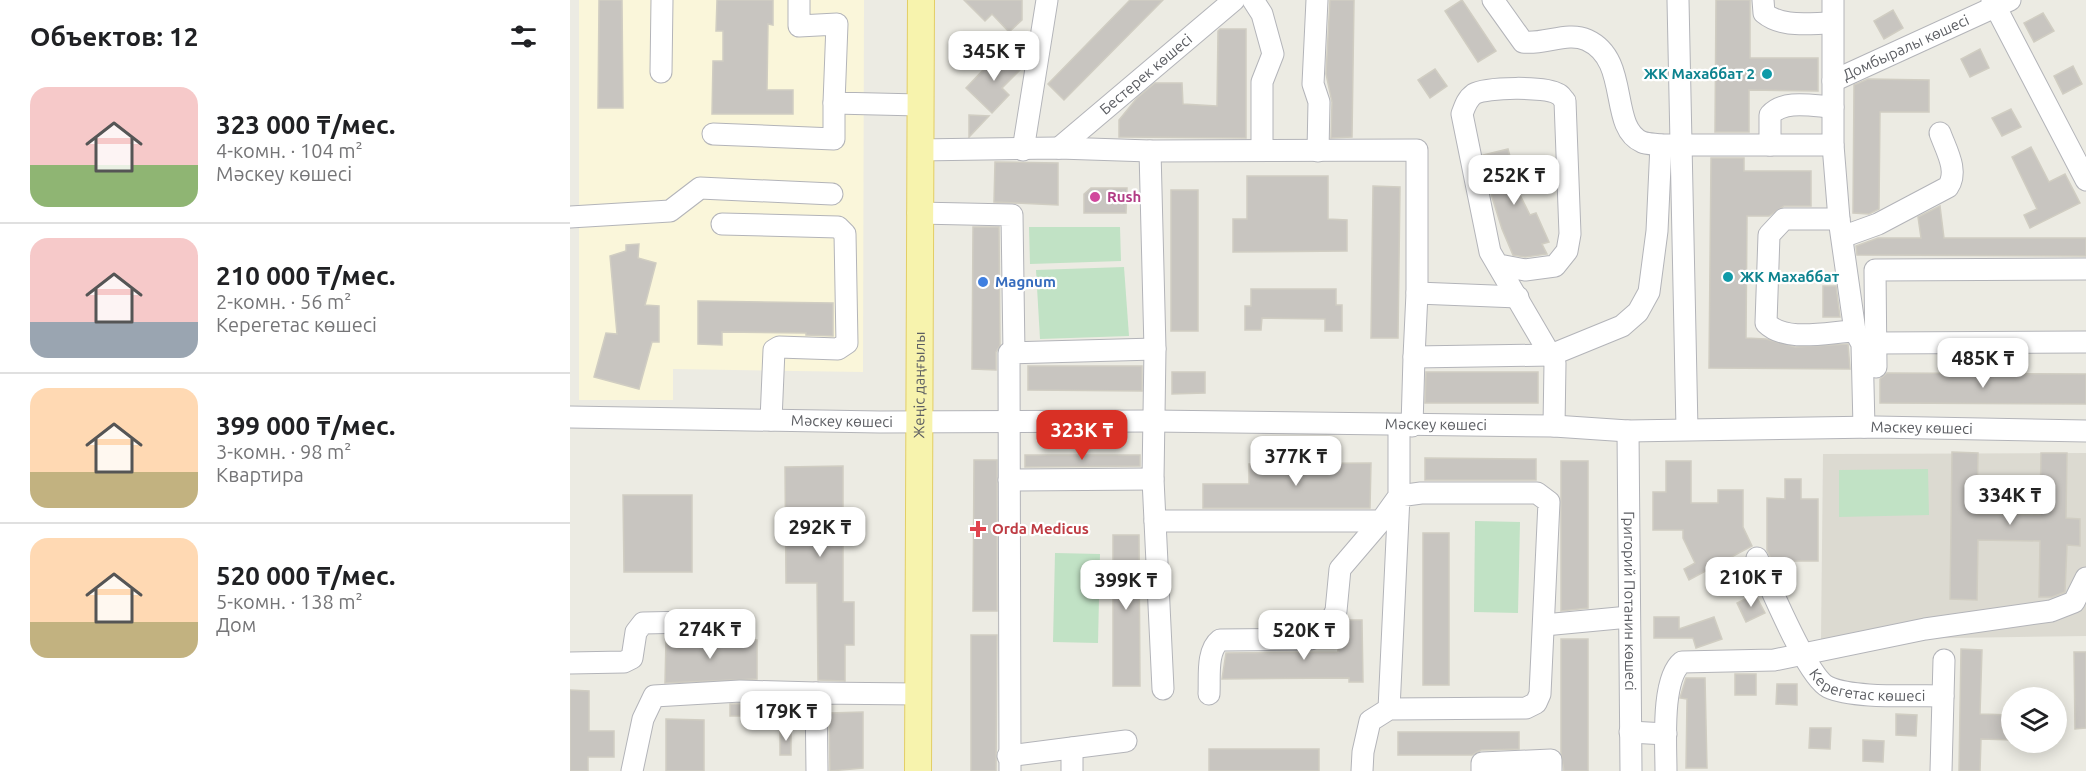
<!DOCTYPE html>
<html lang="ru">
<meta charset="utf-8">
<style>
body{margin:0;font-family:Ubuntu,sans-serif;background:#f2f2f2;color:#202124;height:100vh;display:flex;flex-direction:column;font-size:22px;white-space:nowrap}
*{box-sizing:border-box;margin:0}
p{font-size:20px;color:#757577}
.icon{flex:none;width:33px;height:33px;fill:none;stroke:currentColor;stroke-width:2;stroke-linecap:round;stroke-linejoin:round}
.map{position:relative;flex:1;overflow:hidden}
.panel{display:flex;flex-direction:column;background:#fff;width:570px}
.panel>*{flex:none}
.controls{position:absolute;left:1431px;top:687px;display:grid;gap:12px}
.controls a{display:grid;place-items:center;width:66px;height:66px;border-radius:50%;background:#fff;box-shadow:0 3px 15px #0003;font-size:30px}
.price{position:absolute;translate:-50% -51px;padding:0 14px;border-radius:12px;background:#fff;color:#222;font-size:20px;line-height:39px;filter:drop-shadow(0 2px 3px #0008)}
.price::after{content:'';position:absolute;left:50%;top:36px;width:18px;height:14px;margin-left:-9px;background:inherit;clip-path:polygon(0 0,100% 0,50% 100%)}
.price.current{background:#d93025;color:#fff}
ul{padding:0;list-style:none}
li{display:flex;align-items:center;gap:18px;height:150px;padding:0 30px}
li+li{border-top:2px solid #e0e0e0}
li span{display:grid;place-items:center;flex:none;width:168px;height:120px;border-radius:18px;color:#555}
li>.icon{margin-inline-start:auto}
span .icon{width:72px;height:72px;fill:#fffc;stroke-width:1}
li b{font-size:26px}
h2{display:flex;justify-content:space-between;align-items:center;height:72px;padding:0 30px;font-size:26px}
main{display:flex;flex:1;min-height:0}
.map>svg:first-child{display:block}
.commercial{fill:#faf6da}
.education{fill:#dcdad1}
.green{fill:#c1e2c5}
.building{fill:#c8c5c0;stroke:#d0cdc2;stroke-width:1.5}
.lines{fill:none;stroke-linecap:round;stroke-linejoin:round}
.minor-casing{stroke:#b3b4b9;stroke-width:23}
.major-casing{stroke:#e3ce65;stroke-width:28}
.minor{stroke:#fff;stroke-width:21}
.major{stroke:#f7f3ad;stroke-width:26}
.culture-dot{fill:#0f9aa8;stroke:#fff;stroke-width:2}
.hotel-dot{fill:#d1479c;stroke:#fff;stroke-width:2}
.shop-dot{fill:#3f7fe0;stroke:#fff;stroke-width:2}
.health-dot{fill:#e0444e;stroke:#fff;stroke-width:2}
.labels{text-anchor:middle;stroke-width:4.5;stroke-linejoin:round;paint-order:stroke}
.street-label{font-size:15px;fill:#5b5d62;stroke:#fff}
.culture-label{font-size:15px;font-weight:bold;fill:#0d838f;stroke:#fff;text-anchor:end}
.hotel-label{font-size:15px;font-weight:bold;fill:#b23c85;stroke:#fff;text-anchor:start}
.shop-label{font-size:15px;font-weight:bold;fill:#366cbe;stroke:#fff;text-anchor:start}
.health-label{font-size:15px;font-weight:bold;fill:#be3a42;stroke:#fff;text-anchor:start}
</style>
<main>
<section class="panel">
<h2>Объектов: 12<svg class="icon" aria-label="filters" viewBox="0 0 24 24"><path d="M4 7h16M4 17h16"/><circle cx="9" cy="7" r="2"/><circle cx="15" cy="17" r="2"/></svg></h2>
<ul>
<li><span style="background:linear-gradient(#f6c9c9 65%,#8fb573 0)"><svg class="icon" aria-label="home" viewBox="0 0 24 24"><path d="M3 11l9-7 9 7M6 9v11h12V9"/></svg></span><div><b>323 000 ₸/мес.</b><p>4-комн. · 104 m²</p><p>Мәскеу көшесі</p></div></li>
<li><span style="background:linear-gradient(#f6c9c9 70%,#9aa5b1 0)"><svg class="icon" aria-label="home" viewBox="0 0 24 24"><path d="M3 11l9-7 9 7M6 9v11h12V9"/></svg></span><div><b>210 000 ₸/мес.</b><p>2-комн. · 56 m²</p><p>Керегетас көшесі</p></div></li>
<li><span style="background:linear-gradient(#ffd9b3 70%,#c2b280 0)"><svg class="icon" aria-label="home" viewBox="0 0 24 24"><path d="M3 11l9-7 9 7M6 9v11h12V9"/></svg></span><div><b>399 000 ₸/мес.</b><p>3-комн. · 98 m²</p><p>Квартира</p></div></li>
<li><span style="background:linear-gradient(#ffd9b3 70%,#c2b280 0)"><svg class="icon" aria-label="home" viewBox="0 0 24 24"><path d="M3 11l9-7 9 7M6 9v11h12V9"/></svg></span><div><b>520 000 ₸/мес.</b><p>5-комн. · 138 m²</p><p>Дом</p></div></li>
</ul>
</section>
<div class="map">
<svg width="1516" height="771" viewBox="0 0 1516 771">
<rect width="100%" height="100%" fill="#ecebe3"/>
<!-- commercial -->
<polygon class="commercial" points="9,0 294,0 293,372 103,369 103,400 9,400"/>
<!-- education -->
<polygon class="education" points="1516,453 1516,636 1251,640 1253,454"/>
<!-- green -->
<g class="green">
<polygon points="459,227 550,227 551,261 460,264"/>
<polygon points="554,267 559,336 470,339 466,270"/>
<polygon points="1358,469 1359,515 1269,517 1269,470"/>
<polygon points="905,521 950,522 948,613 904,612"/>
<polygon points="485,553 530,554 528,643 483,642"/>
</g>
<!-- building -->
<g class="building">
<polygon points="29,0 52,0 53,108 28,108"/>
<polygon points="147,0 203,0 203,25 198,24 197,90 223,90 223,114 142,114 143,61 153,61 153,31 146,31"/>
<polygon points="394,0 452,0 452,20 439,32 422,14 415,21"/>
<polygon points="560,0 593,0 494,100 478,84"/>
<polygon points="760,0 784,0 782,137 761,138 762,102 756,74"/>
<polygon points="892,0 926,51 908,62 875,11"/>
<polygon points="1146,0 1180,0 1180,58 1248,58 1248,91 1179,90 1179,132 1145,132"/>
<polygon points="1323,10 1333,28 1314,39 1304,21"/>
<polygon points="1473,13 1484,31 1464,42 1454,23"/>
<polygon points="650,29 676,29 676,138 549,137 549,120 567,98 585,83 612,83 613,104 647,106 648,31"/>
<polygon points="1410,49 1419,68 1400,77 1391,59"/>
<polygon points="431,51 451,69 432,88 439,95 422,113 396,88"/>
<polygon points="1503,66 1512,84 1493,94 1484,76"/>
<polygon points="865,69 877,86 860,98 848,80"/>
<polygon points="1298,79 1359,80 1359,112 1310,112 1309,209 1299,214 1283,213 1284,85"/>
<polygon points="1441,109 1451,127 1432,136 1422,118"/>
<polygon points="399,115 419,116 399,137"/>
<polygon points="1461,147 1479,182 1495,174 1510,203 1460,228 1454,215 1467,209 1442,157"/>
<polygon points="938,149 941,160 946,158 954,189 948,191 960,215 966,213 979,242 972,244 977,254 955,257 943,255 932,229 922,197 913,155"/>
<polygon points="1141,158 1174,158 1174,171 1241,171 1241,206 1214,206 1199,216 1177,216 1176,338 1196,339 1225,347 1278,344 1280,369 1139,368"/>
<polygon points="425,162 488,163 488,205 424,202"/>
<polygon points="677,176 758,176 758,219 777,220 777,251 663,252 663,219 677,219"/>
<polygon points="803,186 830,187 828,338 801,338"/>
<polygon points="521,188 557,188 556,213 514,213 514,194"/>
<rect x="601" y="190" width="27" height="141"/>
<polygon points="1370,206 1374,238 1516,238 1516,256 1287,255 1286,246 1308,238 1351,238 1348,217"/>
<polygon points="403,227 429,227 430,345 426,352 426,370 402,369"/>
<polygon points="69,244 68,258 86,263 75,305 89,306 89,342 82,342 69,389 24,377 36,333 47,334 40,256 56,251 56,245"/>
<polygon points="1253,286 1266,286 1270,317 1253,317"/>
<polygon points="681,289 766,289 766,305 772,305 772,331 755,331 755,319 692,318 691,330 675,330 675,306 681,306"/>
<polygon points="128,301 263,303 263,336 236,335 236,333 152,332 152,345 128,344"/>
<polygon points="458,366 572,366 572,391 458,390"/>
<polygon points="602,372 635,372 635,393 602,394"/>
<polygon points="856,372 968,372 968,403 855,403"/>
<polygon points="1317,373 1516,374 1516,404 1310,403 1310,379"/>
<polygon points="1382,452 1408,453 1407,514 1470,515 1471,453 1497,453 1496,518 1510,519 1510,546 1497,545 1495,592 1482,597 1469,597 1470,541 1408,540 1407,600 1380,599"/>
<polygon points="455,455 570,455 570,466 455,467"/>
<polygon points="855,458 966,459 966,480 855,480"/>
<polygon points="404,460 427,460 427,611 403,611"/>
<polygon points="991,461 1018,461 1018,608 991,611"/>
<polygon points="1096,461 1121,461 1121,503 1148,503 1148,490 1173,490 1173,527 1182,546 1119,580 1114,569 1125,563 1113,538 1113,530 1083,530 1083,492 1096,492"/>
<polygon points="801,463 800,508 633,508 633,484 679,484 679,464"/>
<polygon points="273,466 273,602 284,602 284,645 275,645 275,681 248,680 247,583 216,583 215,467"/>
<polygon points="1215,479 1231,479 1231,499 1248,499 1248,561 1202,561 1197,550 1197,498 1215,499"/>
<polygon points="53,495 122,495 122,572 54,572"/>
<rect x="853" y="533" width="26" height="152"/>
<polygon points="543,535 569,535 570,686 543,686"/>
<polygon points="1185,594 1195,613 1176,622 1167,603"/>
<polygon points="1084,617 1109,617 1109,629 1144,617 1152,639 1126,648 1123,638 1084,638"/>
<polygon points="776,620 792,620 793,682 779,682 779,678 652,679 656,653 768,652 768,634"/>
<polygon points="401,635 427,635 426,771 401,771"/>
<polygon points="96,639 187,640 187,679 95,683"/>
<polygon points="991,639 1018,639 1018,771 994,771 991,752"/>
<polygon points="1391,649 1412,650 1410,714 1442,715 1442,740 1411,739 1410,771 1389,771"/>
<polygon points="1504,652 1516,652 1516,728 1505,729"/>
<rect x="1165" y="674" width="21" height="21"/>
<polygon points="1116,678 1135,678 1137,768 1116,768 1117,699 1110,698"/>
<polygon points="1207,684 1227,684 1227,705 1206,704"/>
<polygon points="0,690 19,691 19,731 44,731 44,757 18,757 18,771 0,771"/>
<rect x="160" y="704" width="11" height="12"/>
<polygon points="293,712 293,768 260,771 259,713"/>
<polygon points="1326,714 1347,715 1346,736 1326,735"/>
<polygon points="96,719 134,720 134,771 96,771"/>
<rect x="210" y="728" width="11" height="27"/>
<polygon points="1240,728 1261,728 1260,749 1239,748"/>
<polygon points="828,732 949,732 949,749 911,750 902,755 828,755"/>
<polygon points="1293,740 1314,741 1313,762 1293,761"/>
<rect x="639" y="749" width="110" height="22"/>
</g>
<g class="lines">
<defs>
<g id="minor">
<polyline points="229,0 229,26 267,24 264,103 349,105"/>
<polyline points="683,0 692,14 703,54 692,82 692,150"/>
<polyline points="747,0 743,84 749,102 748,151"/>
<path d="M923,0L953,42C974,45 998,31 1017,40C1061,60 1038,127 1072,142C1077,144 1085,144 1091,145H1263L1269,219L1285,331L1292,344L1294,427"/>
<polyline points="1108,0 1117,429"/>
<path d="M1193,0L1194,13C1212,28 1239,23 1262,23"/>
<polyline points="1422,0 1516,180"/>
<polyline points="91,72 92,0"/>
<path id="s1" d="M1263,81L1440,0"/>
<polyline points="143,134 264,139 264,103"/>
<path d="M1200,145V115C1214,99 1243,106 1263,107"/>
<polyline points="1263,145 1263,0"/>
<path id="s2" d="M489,148L664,0"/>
<polyline points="349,150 489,148 580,151 847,150 847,293 844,357 981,355 1052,326 1068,312 1079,292 1087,231 1091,145"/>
<polyline points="453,150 477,0"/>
<polyline points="580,151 585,349 583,479 593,689"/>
<polyline points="348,213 442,215 444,353"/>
<polyline points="0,217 100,211 130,188 262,194"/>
<path d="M1269,219H1214L1199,235L1196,323C1216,343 1258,332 1285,331"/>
<polyline points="152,224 268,227 275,234 277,343 268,349 209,347 204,350 201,420"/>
<path d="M1272,237L1308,224L1378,187C1389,171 1376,150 1370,133"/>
<path d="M929,265L955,270L985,266L997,251L1000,234L995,101C992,98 991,95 988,94C976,86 916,87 904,94C897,99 895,106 892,114L920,252L985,363L984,426"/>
<polyline points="847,293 948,297"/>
<polyline points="1306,343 1516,342"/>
<polyline points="1306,367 1305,270 1516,269"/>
<path id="s3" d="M0,417L310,422L583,421L984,426L1058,431L1306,427L1516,431"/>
<polyline points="842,426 844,357"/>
<path id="s4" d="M1058,431L1061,771"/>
<polyline points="439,480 583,479"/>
<polyline points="585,521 811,521 829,496 829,426"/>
<path id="s5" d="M1187,558C1199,583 1237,677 1258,687C1284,699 1343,695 1373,696"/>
<polyline points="974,625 1059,617"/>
<polyline points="0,663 54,662 62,658 66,632 73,623 171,621"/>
<path d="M639,694C640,678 636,651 650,640L741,639L748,635L758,626L766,611L770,569L811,521"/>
<polyline points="1060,732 1096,734"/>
<polyline points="502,748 502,771"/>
<polyline points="438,756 556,741"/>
<polyline points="62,771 73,719 84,696 170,691 246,693"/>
<polyline points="247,771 246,693 348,694"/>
<polyline points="440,771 439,353 585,349"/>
<polyline points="792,771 793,752 800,721 819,709 956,708 966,703 970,694 979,502 967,493 851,493 829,496 819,709"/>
<polyline points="912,771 912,763 981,760 981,771"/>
<path d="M1096,771C1096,744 1091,679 1112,662L1204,660L1355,629L1481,611L1504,602L1516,578"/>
<polyline points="1371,771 1374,660"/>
</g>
<g id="major">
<path id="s6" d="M348,771L351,0"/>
</g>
</defs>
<!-- minor casing -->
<use href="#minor" class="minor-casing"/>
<!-- major casing -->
<use href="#major" class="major-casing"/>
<!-- minor -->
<use href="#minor" class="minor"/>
<!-- major -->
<use href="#major" class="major"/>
</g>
<!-- markers -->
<g class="culture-dot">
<circle cx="1197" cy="74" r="6"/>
<circle cx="1158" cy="277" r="6"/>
</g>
<circle class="hotel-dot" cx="525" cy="197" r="6"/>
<circle class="shop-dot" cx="413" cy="282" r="6"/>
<path class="health-dot" d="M405 520h6v6h6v6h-6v6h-6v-6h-6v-6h6z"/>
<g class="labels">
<!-- street labels -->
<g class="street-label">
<text dy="5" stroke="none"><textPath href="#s1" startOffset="80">Домбыралы көшесі</textPath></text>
<text dy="5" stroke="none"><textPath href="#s2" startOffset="114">Бестерек көшесі</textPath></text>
<text dy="5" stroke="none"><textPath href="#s6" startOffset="386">Жеңіс даңғылы</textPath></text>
<text dy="5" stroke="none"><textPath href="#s3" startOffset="272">Мәскеу көшесі</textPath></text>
<text dy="5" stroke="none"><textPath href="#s3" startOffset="866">Мәскеу көшесі</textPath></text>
<text dy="5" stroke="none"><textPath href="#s3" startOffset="1352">Мәскеу көшесі</textPath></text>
<text dy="5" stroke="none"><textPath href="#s4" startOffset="170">Григорий Потанин көшесі</textPath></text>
<text dy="5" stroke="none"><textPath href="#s5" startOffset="186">Керегетас көшесі</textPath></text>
</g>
<!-- culture labels -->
<g class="culture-label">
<text x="1185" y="79">ЖК Махаббат 2</text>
<text x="1170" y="282" text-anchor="start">ЖК Махаббат</text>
</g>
<!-- hotel labels -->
<g class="hotel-label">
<text x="537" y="202">Rush</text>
</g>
<!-- shop labels -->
<g class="shop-label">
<text x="425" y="287">Magnum</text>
</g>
<!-- health labels -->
<g class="health-label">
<text x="422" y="534">Orda Medicus</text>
</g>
</g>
</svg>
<div class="controls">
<a><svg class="icon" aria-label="layers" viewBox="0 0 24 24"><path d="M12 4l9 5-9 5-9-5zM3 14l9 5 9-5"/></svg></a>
</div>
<b class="price" style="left:424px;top:82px">345K ₸</b>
<b class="price" style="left:944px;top:206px">252K ₸</b>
<b class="price" style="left:1413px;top:389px">485K ₸</b>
<b class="price current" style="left:512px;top:461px">323K ₸</b>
<b class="price" style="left:726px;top:487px">377K ₸</b>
<b class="price" style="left:1440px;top:526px">334K ₸</b>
<b class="price" style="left:250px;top:558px">292K ₸</b>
<b class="price" style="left:1181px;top:608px">210K ₸</b>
<b class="price" style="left:556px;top:611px">399K ₸</b>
<b class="price" style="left:140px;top:660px">274K ₸</b>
<b class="price" style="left:734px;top:661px">520K ₸</b>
<b class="price" style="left:216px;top:742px">179K ₸</b>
</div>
</main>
